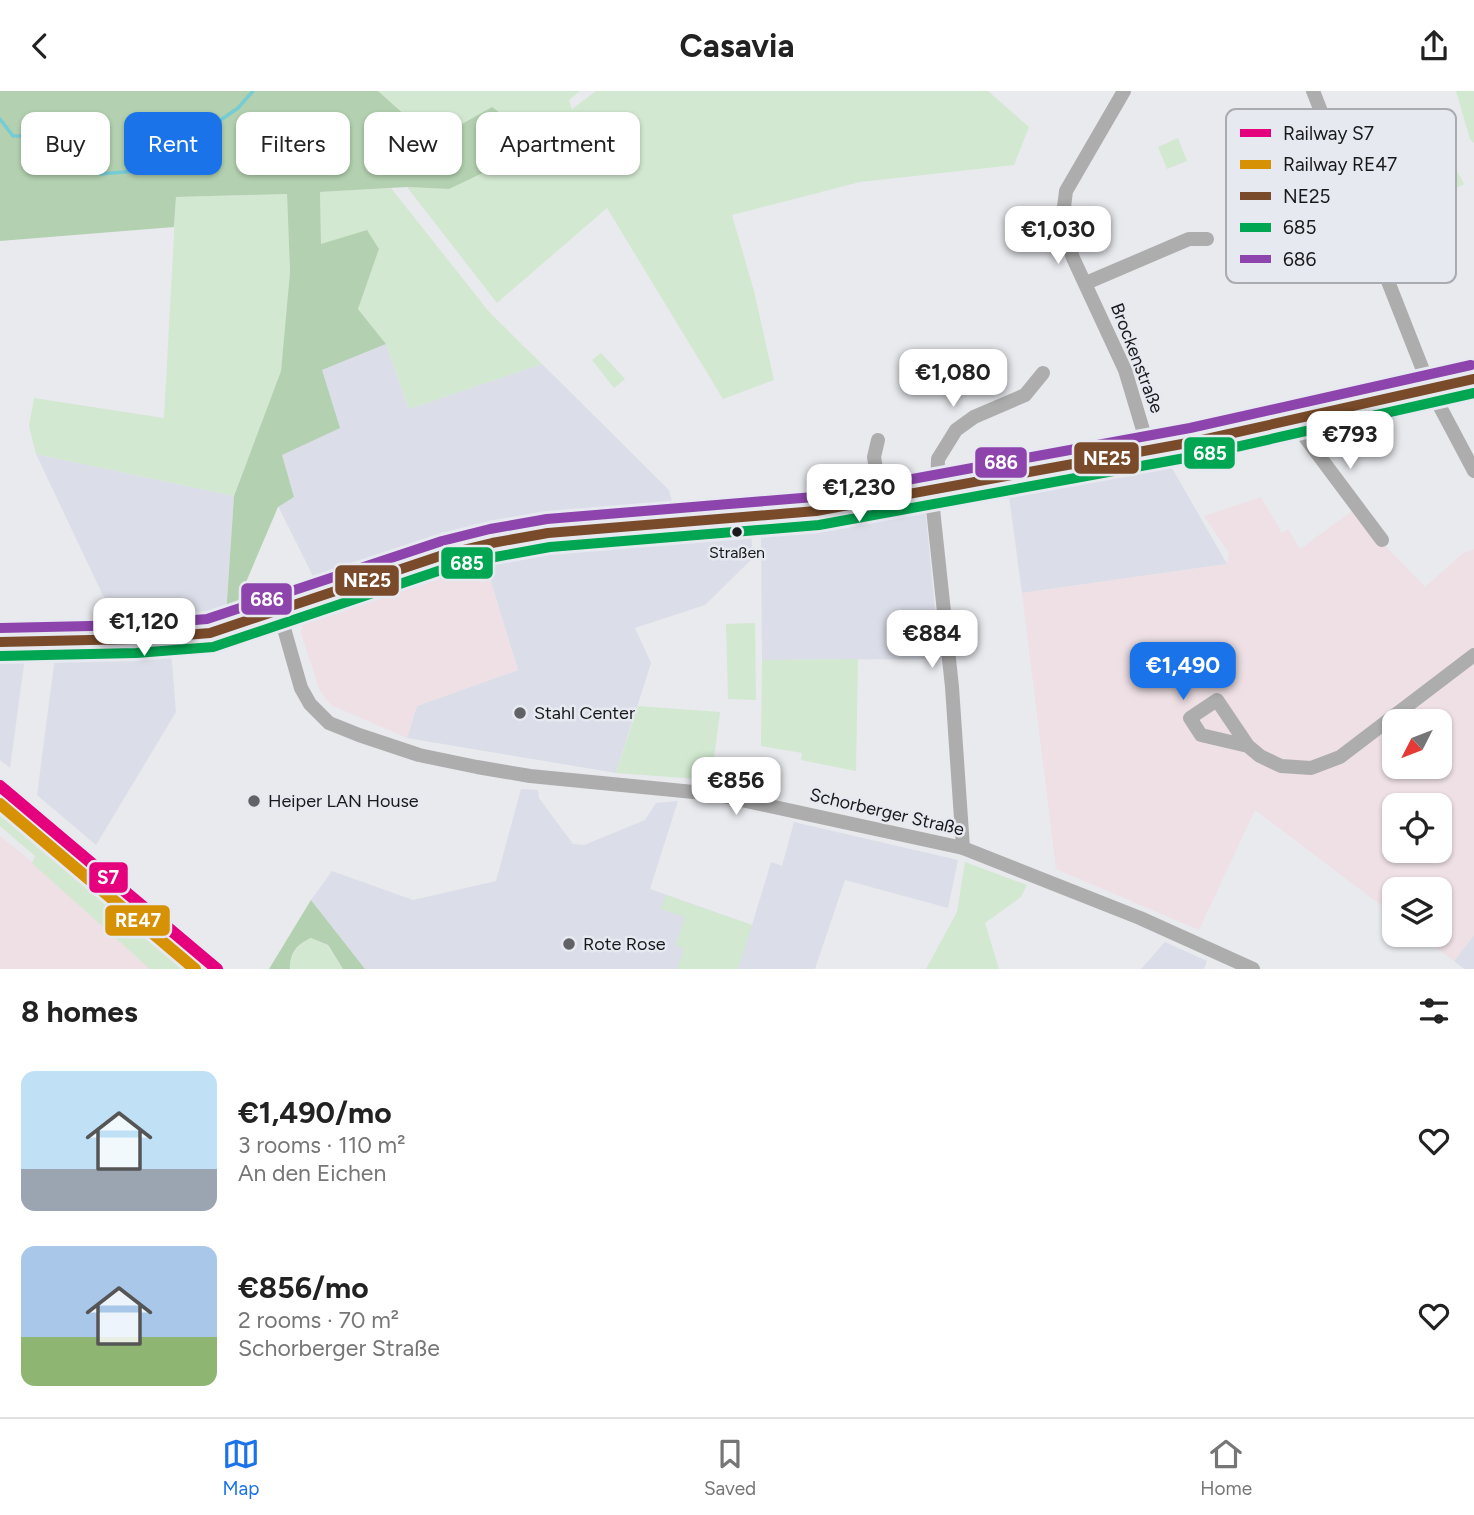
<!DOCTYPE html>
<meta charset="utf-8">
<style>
body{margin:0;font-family:Figtree,sans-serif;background:#f2f2f2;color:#222;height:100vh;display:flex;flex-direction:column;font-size:26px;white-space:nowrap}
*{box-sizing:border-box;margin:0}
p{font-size:23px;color:#767676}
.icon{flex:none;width:38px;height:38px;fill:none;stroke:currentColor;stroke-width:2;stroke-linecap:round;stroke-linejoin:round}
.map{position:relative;height:878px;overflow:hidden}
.details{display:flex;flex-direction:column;background:#fff;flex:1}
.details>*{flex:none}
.top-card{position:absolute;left:21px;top:21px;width:700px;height:63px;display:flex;gap:14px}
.needle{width:46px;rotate:228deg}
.fabs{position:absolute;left:1382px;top:618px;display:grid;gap:14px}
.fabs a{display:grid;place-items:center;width:70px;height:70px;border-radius:14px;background:#fff;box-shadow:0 2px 5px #0004;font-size:35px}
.price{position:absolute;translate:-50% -60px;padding:0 16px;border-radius:14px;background:#fff;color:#222;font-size:23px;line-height:46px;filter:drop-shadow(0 2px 4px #0008)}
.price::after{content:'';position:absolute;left:50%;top:42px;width:21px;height:16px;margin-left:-10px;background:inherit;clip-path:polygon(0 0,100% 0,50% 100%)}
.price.on{background:#1a73e8;color:#fff}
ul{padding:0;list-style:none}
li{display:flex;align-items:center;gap:21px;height:175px;padding:0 21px}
li span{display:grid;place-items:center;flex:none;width:196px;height:140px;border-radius:14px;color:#555}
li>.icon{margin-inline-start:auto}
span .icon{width:84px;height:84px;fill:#fffc;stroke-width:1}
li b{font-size:30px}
h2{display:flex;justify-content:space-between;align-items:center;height:84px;padding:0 21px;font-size:30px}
.tag{padding:0 24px;border-radius:14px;background:#fff;box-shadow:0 2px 5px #0004;font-size:24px;line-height:63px}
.tag.on{background:#1a73e8;color:#fff}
header{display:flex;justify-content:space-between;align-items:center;height:91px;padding:0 21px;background:#fff;font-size:32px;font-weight:700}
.tab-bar{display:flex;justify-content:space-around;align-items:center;height:98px;border-top:2px solid #e0e0e0;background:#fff;font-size:19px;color:#767676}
.tab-bar a{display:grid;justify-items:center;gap:4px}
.tab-bar .on{color:#1a73e8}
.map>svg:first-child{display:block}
.built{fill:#dbdee8}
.industrial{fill:#eee0e4;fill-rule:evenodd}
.green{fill:#d2e8d0}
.forest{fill:#b3d1b0}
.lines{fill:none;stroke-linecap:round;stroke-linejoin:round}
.stream{stroke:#77ccd3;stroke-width:3.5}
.minor{stroke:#aeadad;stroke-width:14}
.major{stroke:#b1afb2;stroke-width:19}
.bus-1-casing{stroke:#e7e9f0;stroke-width:16}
.bus-2-casing{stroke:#e7e9f0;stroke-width:16}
.bus-3-casing{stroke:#e7e9f0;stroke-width:16}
.bus-1{stroke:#7a4b2a;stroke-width:10}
.bus-2{stroke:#00a651;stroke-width:10}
.bus-3{stroke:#8e44ad;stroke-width:10}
.rail-1-casing{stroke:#e7e9f0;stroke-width:18}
.rail-2-casing{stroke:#e7e9f0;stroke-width:18}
.rail-1{stroke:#e5007d;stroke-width:12}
.rail-2{stroke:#d69104;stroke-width:12}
.bus-dot{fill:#18191c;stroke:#e7e9f0;stroke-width:2.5}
.poi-dot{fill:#616266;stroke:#e7e9f0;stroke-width:2.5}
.labels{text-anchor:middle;stroke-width:5;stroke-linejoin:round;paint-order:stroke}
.bus-label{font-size:16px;fill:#18191c;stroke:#e7e9f0}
.street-label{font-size:18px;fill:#18191c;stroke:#e7e9f0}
.poi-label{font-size:18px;fill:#18191c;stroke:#e7e9f0;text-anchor:start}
.key{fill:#e7e9f0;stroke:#a9abb0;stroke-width:2}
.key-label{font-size:19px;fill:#18191c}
.line-badge{stroke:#e7e9f0;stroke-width:2.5}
.badge-label{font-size:19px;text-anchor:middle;font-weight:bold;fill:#fff}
</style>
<header><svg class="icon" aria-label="back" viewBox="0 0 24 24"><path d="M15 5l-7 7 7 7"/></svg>Casavia<svg class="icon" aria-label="share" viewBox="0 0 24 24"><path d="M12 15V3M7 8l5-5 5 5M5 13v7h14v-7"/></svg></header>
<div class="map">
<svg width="1474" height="878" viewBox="0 0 1474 878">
<rect width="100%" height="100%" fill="#e9eaee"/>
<!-- built -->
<g class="built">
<polygon points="386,253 409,318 542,273 669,399 673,414 543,421 473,436 316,491 278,415 294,406 281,364 322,279"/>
<polygon points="36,363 234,405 226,524 191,530 117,534"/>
<polygon points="1168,370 1227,473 1022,502 1008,398"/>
<polygon points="925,416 940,568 762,569 761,443"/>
<polygon points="751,442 753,467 705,514 635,537 651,572 616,682 407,647 417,615 518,579 485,472 542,458 667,446"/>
<polygon points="171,560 176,621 96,754 37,704 55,566"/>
<polygon points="25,566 10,677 0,669 0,567"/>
<polygon points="521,698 538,699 539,707 573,753 584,754 645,729 656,712 678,710 650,798 752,834 771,771 782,775 794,731 958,769 948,817 845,789 815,878 365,878 311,809 332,780 413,809 496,790"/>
<polygon points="1474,844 1474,878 1464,878 1454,870"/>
<polygon points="1165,851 1207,870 1204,878 1141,878"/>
</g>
<!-- industrial -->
<g class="industrial">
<path d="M1261,406L1282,442L1288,438L1300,458L1356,417L1381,450L1425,496L1462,463L1474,458V844L1454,870L1419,844H1440V798H1395V825L1255,719L1199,839L1056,778L1022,502L1227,473L1229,462L1204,425ZM1395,630H1440V676H1395ZM1395,714H1440V760H1395Z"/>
<polygon points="485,472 518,579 417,615 407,647 331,614 320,600 301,542 302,533 308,525 377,501"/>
<polygon points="0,745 25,765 150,878 0,878"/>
</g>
<!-- green -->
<g class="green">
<polygon points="378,0 580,0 569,9 572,18 596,0 988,0 1029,36 1014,74 860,91 732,124 754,200 774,289 723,308 607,117 497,212 407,96 449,98 492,16 460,34 406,25"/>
<polygon points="1456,0 1474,0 1474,52 1470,48"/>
<polygon points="1424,19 1464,93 1433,110 1393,36"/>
<polygon points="1178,47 1187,70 1167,78 1158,56"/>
<polygon points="391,97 490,222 542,273 409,318 386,253 358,218 379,158 321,153 320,101"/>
<polygon points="287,103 290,181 281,280 234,405 36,363 29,335 34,307 164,327 176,106"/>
<polygon points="601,262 625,288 614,297 592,269"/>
<polygon points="755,532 756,609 728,608 726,533"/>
<polygon points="858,568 856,680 801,669 802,662 761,655 762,569"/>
<polygon points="638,615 720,621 711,689 616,682"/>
<polygon points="0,710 198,878 150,878 32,772 35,765 0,735"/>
<polygon points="965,771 1027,794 1021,806 985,832 999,878 926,878 957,821"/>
<polygon points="666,804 752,834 738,878 677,878 684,858 676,854 685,826 661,818"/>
<path d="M311,847L327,854L343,878H290C290,862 297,854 311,847Z"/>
</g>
<!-- forest -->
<g class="forest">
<polygon points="0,0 378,0 406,25 460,34 492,16 515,33 525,55 491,78 449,98 407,96 320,101 321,153 367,139 379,158 358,218 386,253 322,279 340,337 282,364 294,406 278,416 232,524 226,524 234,405 281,280 290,181 287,103 176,106 174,136 0,150"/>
<path d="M311,809L365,878H343L328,854L311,847C296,854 290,862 290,878H269Z"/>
</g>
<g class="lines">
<!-- stream -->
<polyline class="stream" points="0,28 13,45 28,45 60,66 100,83 148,79 238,17 253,0"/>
<!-- minor -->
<g class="minor">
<polyline points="1124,0 1066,100 1062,132 1073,167 1125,279 1149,359"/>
<polyline points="1313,0 1430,297 1474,380"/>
<polyline points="1086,192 1189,148 1207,148"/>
<polyline points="1293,330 1382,449"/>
<polyline points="878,349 874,366 881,408"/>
<polyline points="937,398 938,368 956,339 974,326 1025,304 1043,282"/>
<polyline points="931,399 952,596 963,757"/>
<polyline points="279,520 301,597 310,613 329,632 359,644 419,664 477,676 530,685 714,703 963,757 1140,827 1253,878"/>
<polyline points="1248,655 1201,644 1190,627 1217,609 1248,655 1260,665 1281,675 1311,677 1340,666 1474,564"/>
</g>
<!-- major -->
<polyline class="major" points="0,551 136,548 210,542 446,463 492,452 548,442 816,420 1193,351 1474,288"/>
<defs>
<polyline id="bus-1" points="0,551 136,548 210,542 446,463 492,452 548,442 816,420 1193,351 1474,288"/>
<polyline id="bus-2" points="0,565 136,562 213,556 450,476 495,466 550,456 819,434 1196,365 1474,302"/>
<polyline id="bus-3" points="0,537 135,534 207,528 442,450 490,438 547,428 814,406 1190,337 1471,274"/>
</defs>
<!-- bus-1 casing -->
<use href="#bus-1" class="bus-1-casing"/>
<!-- bus-2 casing -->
<use href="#bus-2" class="bus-2-casing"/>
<!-- bus-3 casing -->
<use href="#bus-3" class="bus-3-casing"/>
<!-- bus-1 -->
<use href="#bus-1" class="bus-1"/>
<!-- bus-2 -->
<use href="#bus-2" class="bus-2"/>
<!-- bus-3 -->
<use href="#bus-3" class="bus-3"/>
<defs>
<polyline id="rail-1" points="0,695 217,878"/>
<polyline id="rail-2" points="0,713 195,878"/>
</defs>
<!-- rail-1 casing -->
<use href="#rail-1" class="rail-1-casing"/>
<!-- rail-2 casing -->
<use href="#rail-2" class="rail-2-casing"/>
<!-- rail-1 -->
<use href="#rail-1" class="rail-1"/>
<!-- rail-2 -->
<use href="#rail-2" class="rail-2"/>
</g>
<!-- markers -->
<circle class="bus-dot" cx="737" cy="441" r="6"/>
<g class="poi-dot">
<circle cx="520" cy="622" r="7"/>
<circle cx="254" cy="710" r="7"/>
<circle cx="569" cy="853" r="7"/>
</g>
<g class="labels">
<!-- bus labels -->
<g class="bus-label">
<text x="737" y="467">Straßen</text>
</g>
<!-- street labels -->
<g class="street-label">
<text transform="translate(1137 267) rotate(69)" y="6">Brockenstraße</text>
<text transform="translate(887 721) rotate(13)" y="6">Schorberger Straße</text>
</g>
<!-- poi labels -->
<g class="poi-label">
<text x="534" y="628">Stahl Center</text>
<text x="268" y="716">Heiper LAN House</text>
<text x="583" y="859">Rote Rose</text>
</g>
</g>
<!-- legend -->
<rect x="1226" y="18" width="230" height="174" rx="10" class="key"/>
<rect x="1240" y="38" width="31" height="8" fill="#e5007d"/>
<rect x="1240" y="69" width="31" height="9" fill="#d69104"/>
<rect x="1240" y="101" width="31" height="8" fill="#7a4b2a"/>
<rect x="1240" y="132" width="31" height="9" fill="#00a651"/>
<rect x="1240" y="164" width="31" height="8" fill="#8e44ad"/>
<g class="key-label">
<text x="1283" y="49">Railway S7</text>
<text x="1283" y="80">Railway RE47</text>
<text x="1283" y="112">NE25</text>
<text x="1283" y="143">685</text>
<text x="1283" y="175">686</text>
</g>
<g class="line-badge">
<rect x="1183" y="345" width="53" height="34" rx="7" fill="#00a651"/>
<rect x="1073" y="350" width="67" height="34" rx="7" fill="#7a4b2a"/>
<rect x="974" y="355" width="54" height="33" rx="7" fill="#8e44ad"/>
<rect x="440" y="455" width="54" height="34" rx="7" fill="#00a651"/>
<rect x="334" y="473" width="66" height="33" rx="7" fill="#7a4b2a"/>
<rect x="240" y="491" width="53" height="34" rx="7" fill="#8e44ad"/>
<rect x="88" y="770" width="41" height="33" rx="7" fill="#e5007d"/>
<rect x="104" y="813" width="67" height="33" rx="7" fill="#d69104"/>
</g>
<g class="badge-label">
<text x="1210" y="369">685</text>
<text x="1107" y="374">NE25</text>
<text x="1001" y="378">686</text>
<text x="467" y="479">685</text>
<text x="367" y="496">NE25</text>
<text x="267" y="515">686</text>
<text x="108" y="793">S7</text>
<text x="138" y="836">RE47</text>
</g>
</svg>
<div class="fabs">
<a><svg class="needle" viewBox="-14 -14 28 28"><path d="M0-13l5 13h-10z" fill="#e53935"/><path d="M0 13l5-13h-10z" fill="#767676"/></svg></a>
<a><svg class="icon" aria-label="locate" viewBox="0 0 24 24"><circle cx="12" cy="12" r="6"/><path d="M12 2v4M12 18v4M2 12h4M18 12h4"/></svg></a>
<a><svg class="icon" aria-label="layers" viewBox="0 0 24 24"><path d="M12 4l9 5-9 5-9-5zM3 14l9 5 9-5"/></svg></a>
</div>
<b class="price" style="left:1058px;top:175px">€1,030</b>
<b class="price" style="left:953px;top:318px">€1,080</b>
<b class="price" style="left:1350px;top:380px">€793</b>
<b class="price" style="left:859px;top:433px">€1,230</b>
<b class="price" style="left:144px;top:567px">€1,120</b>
<b class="price" style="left:932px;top:579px">€884</b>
<b class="price on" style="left:1183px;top:611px">€1,490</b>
<b class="price" style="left:736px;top:726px">€856</b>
<div class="top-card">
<a class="tag">Buy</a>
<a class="tag on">Rent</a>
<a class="tag">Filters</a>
<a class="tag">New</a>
<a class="tag">Apartment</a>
</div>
</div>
<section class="details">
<h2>8 homes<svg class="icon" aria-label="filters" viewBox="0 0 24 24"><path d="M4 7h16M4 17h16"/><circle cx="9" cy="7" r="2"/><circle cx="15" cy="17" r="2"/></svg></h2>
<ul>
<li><span style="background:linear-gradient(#bfe0f5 70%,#9aa5b1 0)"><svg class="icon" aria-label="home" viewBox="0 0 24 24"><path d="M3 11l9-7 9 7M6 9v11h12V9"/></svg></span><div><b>€1,490/mo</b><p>3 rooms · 110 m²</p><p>An den Eichen</p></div><svg class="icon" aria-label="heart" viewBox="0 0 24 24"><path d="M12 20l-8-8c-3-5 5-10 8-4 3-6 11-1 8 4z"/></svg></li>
<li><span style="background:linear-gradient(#a9c7e8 65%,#8fb573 0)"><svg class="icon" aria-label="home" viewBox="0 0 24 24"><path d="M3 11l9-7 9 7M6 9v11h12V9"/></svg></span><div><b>€856/mo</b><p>2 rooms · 70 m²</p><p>Schorberger Straße</p></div><svg class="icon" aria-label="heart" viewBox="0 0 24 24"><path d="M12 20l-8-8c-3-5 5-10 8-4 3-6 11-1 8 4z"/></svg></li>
</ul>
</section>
<nav class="tab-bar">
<a class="on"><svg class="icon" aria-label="map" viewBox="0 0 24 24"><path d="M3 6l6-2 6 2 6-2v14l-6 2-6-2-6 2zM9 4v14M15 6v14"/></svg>Map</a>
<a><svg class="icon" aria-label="saved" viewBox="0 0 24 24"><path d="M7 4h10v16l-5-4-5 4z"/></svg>Saved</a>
<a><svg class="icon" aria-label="home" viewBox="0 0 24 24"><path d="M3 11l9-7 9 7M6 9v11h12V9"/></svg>Home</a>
</nav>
